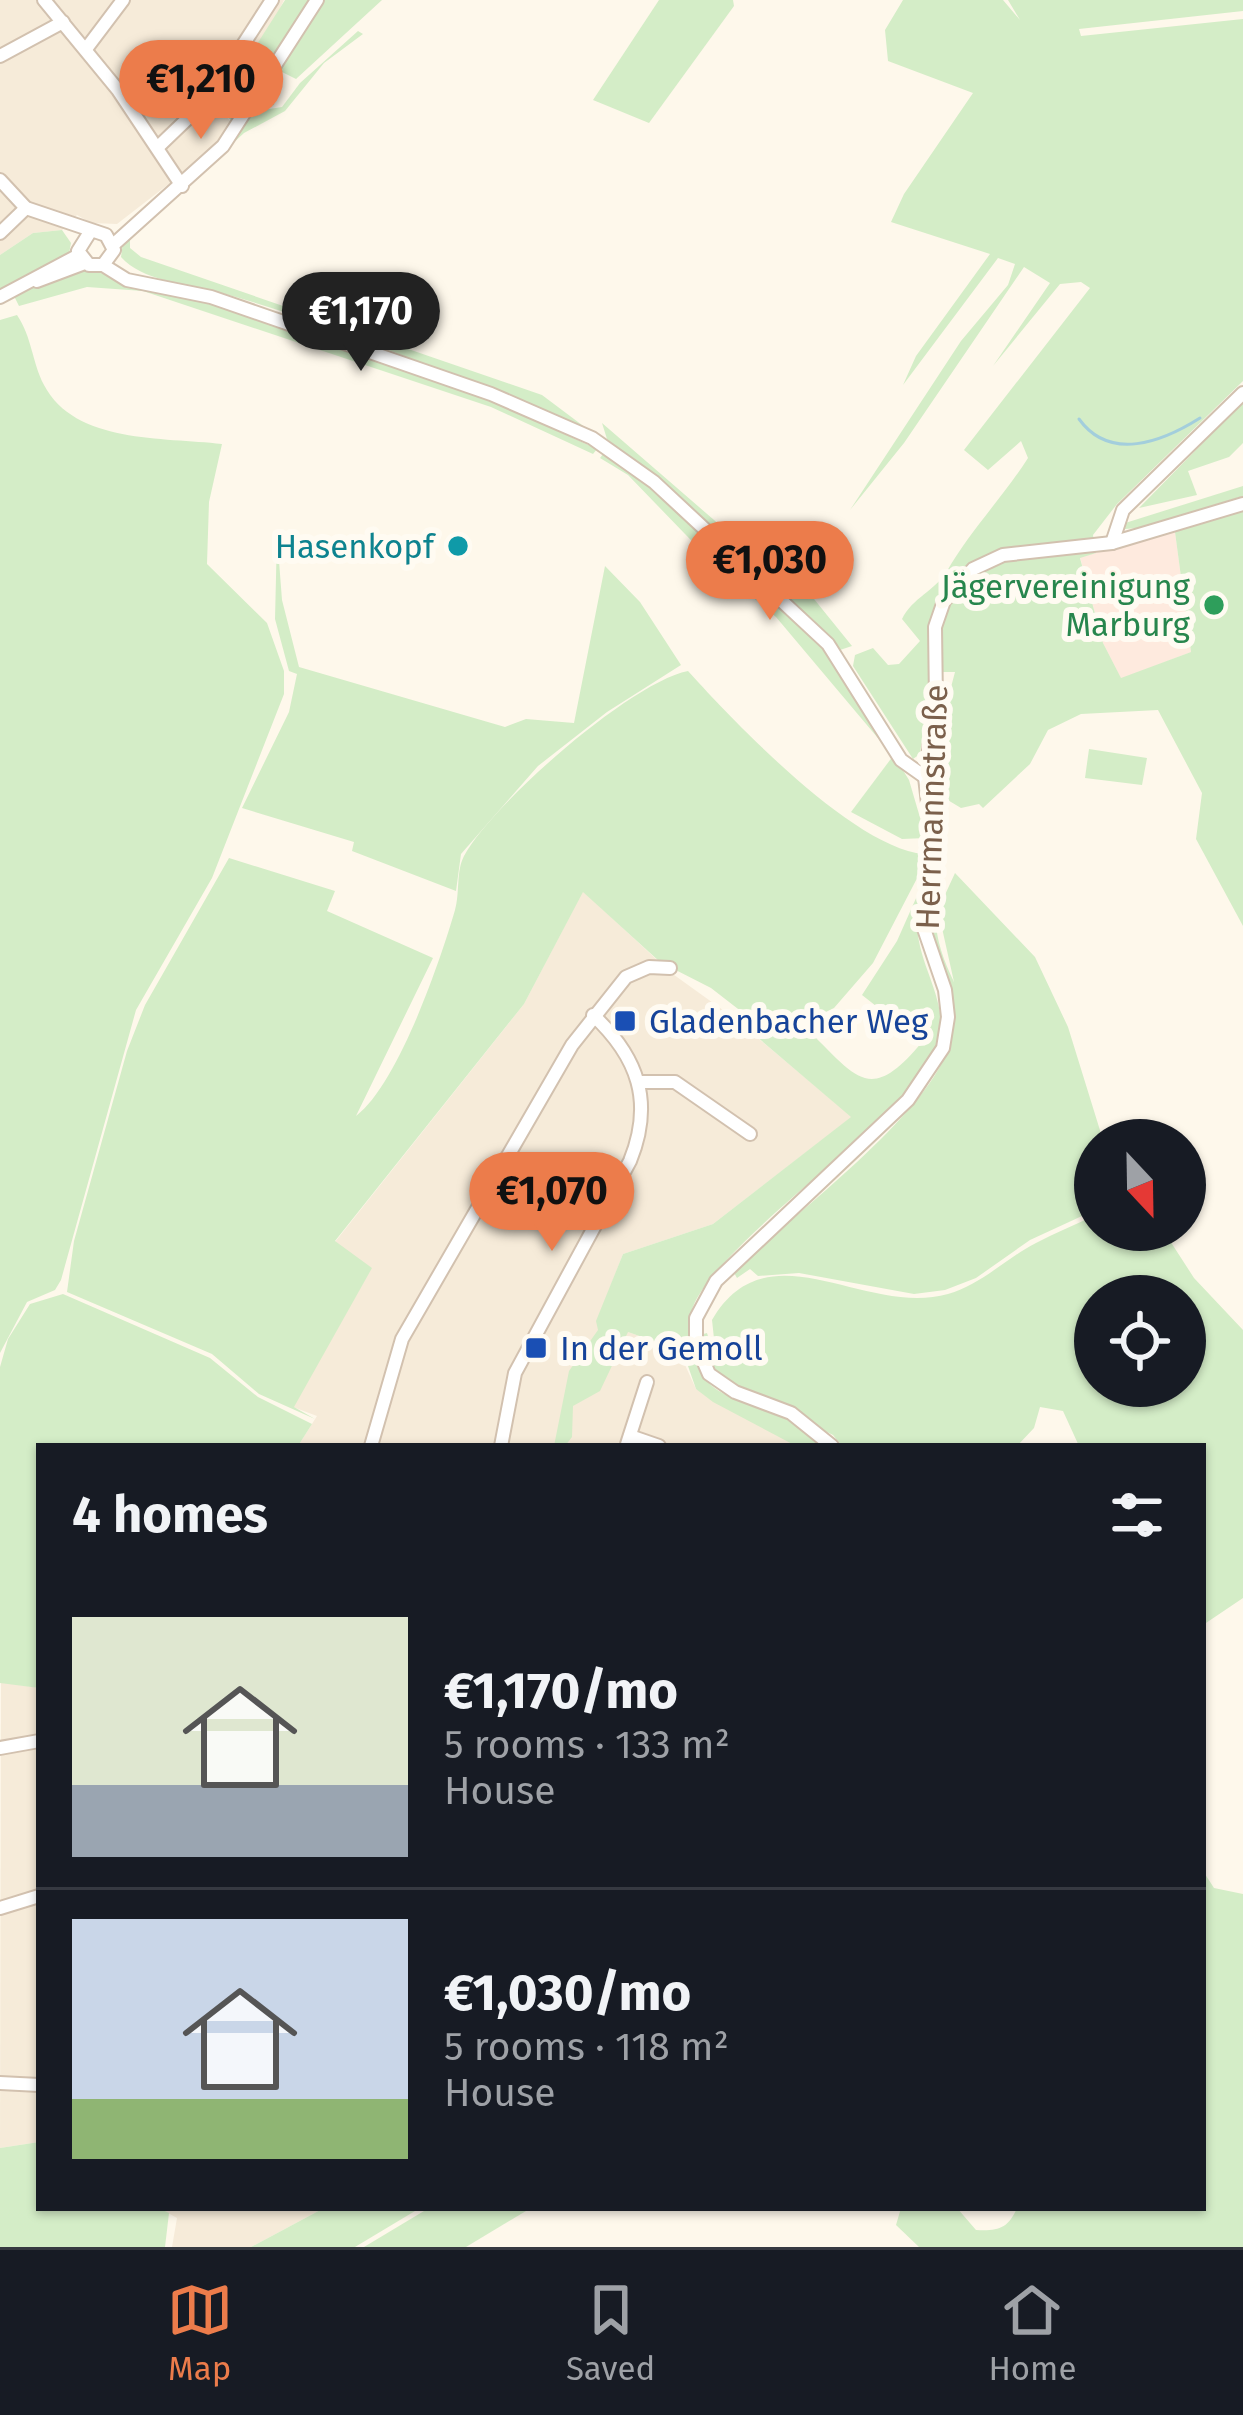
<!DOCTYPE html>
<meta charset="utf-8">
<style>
body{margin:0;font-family:"Fira Sans",sans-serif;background:#242831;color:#f1f3f6;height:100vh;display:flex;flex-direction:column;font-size:45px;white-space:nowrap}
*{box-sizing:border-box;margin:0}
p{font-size:39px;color:#9ea1a6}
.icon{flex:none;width:66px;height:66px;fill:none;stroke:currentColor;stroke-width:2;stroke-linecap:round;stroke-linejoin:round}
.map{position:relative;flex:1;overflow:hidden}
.panel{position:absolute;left:36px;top:1443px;width:1170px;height:768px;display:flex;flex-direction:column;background:#171b24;border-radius:0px;box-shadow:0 3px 9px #0004}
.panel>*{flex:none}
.needle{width:78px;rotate:158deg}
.fabs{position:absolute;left:1074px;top:1119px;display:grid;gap:24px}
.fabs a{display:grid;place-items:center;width:132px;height:132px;border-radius:50%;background:#171b24;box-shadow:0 3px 9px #0004;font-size:60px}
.price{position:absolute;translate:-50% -102px;padding:0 27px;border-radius:42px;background:#ec7c4b;color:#111;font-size:39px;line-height:78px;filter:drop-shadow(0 3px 6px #0008)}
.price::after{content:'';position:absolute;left:50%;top:72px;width:36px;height:27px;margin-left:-18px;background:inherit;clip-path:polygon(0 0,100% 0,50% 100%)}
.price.on{background:#222;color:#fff}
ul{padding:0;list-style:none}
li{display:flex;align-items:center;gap:36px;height:300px;padding:0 36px}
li+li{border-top:3px solid #363941}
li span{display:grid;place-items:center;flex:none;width:336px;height:240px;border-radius:0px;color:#555}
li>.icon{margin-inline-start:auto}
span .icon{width:144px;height:144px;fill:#fffc;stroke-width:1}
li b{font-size:51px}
h2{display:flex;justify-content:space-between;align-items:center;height:144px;padding:0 36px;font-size:51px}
.dock{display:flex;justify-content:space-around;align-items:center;height:168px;border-top:3px solid #363941;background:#171b24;font-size:33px;color:#9ea1a6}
.dock a{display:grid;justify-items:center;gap:6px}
.dock .on{color:#ec7c4b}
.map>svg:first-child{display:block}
.residential{fill:#f6ebd9}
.commercial{fill:#feeade}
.green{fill:#d4edc7;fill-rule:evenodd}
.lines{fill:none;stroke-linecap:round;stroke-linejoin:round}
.stream{stroke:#a3cedc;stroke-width:3}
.minor-casing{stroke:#d2c1af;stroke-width:16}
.minor{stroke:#fff;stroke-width:12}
.culture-dot{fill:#0f9aa8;stroke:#fffbf2;stroke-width:4.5}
.leisure-dot{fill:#2e9e5b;stroke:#fffbf2;stroke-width:4.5}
.transit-dot{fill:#1a4fb4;stroke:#fffbf2;stroke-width:4.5}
.labels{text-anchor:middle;stroke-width:12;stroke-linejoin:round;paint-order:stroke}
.culture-label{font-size:33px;fill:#0d838f;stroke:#fffbf2;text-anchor:end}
.leisure-label{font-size:33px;fill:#27864d;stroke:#fffbf2;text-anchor:end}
.street-label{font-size:33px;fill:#7b604b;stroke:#fffbf2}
.transit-label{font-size:33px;fill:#164399;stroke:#fffbf2;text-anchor:start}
</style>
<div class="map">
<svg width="1243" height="2247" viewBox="0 0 1243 2247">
<rect width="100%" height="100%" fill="#fef8eb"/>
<!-- residential -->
<g class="residential">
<polygon points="0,0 284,0 266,38 217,106 231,122 210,152 117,224 91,223 77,215 62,230 33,233 0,255"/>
<polygon points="583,891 670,972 734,1018 852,1117 713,1224 623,1254 597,1321 662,1344 675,1343 696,1389 814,1446 298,1446 317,1416 293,1407 371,1269 335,1242 524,1004"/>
<polygon points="1,1682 39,1688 39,2142 0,2148"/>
<polygon points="159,2208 324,2208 251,2247 172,2247 177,2218"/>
</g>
<!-- commercial -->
<polygon class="commercial" points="1175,532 1191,652 1121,679 1103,643 1080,557"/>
<!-- green -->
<g class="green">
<polygon points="285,0 309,0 231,120 217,107"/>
<polygon points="320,0 382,0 296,79 278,70 274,105 263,107 259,93"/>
<polygon points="659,0 733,0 734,6 649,123 593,100"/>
<path d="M903,0H1003L1020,20L1008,0H1243V11L1079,29L1081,36L1243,19V381L1117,504L1093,535L1096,553L1080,558L1103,643L1121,678L1191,652L1175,532L1243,510V926L1196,839L1202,793L1158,710L1081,714L1048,730L1030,764L983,808L979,804L961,808L936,793L939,733L955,672H931L920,754L913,759L853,666L855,655L873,648L888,665L899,664L920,641L902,619C912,598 936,590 947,571C970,531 1003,497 1028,458L1021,441L988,470L964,450L1090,288L1081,282L1060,284L993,366L1050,283L1024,267L904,443L850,510L961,341L1008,285L1015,264L998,258L903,385L916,356L990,254L891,222L904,194L973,93L888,61L885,30Z"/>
<path d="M358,31L363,34L324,63L285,111L244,133L130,239V248L141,257L542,395L586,428C463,382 342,325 214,291C185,283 142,281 121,257L123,241L215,160L250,112L282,107L300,83Z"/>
<polygon points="62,230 71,243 68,259 0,290 0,255 33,233"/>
<polygon points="85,269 217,303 466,389 597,449 593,454 491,407 143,291 87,287 19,306 13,294"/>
<path d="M17,315C32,337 32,362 44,385C75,444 163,437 222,444L209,502L207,564L267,623L284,671V694L212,878L136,1010L61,1280L55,1290L27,1302L0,1353V320Z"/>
<polygon points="1243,402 1243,443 1229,457 1188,471 1197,495 1139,508"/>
<polygon points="602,423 766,565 783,579 793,573 852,646 840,650 669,488 607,439"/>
<polygon points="606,450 634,469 826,647 909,780 926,838 902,839 851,812 893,756 776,617 714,564 628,475 600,458"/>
<polygon points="1243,486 1243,496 1139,528 1125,529 1122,524"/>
<polygon points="277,535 282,600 299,667 505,727 526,719 574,723 605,566 640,602 681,665 607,712 538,766 461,854 456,891 352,851 354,842 242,808 289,712 297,674 289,671 275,619"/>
<path d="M688,671C736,724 854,848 924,854L926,861L873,963L834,1008L799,1025L751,1019L711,988L660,962L583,892L524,1004L335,1241L372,1268L294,1407L315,1419L259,1394L212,1354L67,1292L74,1241L127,1051L145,1005L229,858L335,891L327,911L433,958L356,1116C398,1084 440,962 455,910C460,893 456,871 464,856C492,804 631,682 688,671Z"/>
<polygon points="1089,749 1147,758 1142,785 1085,778"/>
<path d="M929,869C925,886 917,905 917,922C917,972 959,1009 932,1062C920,1084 900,1100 883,1117C836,1164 722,1249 695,1302C683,1326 690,1360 706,1380C722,1399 750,1402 772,1411C791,1419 808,1433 825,1446H796L713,1402L696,1389L680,1343L662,1344L628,1332L600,1391L573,1406L572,1437L565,1446H554L569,1371L598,1330L596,1321L623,1254L713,1224L851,1117L736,1019L758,1030L809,1031C857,1078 870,1105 922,1042L862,995L897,941Z"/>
<path d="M955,873L1035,957L1068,1027L1103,1140H1095V1210L1030,1240L976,1278L945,1290L914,1294L799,1273L758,1276L750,1269L737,1278L733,1271C783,1223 947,1102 951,1034C953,998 929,961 928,925C927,913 932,900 934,888L941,891C929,922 940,953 954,982L938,910Z"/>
<path d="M1095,1215V1230H1163L1194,1278L1243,1330V1598L1203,1625V1446H1079L1063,1411L1040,1407L1034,1428L1017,1446H842L833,1435L718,1378L700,1335L707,1333L715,1359L725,1365L715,1348L712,1320C768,1224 865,1318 948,1294C982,1284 1005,1259 1036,1243C1055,1233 1075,1225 1095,1215ZM1095,1296H1185V1386H1095Z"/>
<polygon points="63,1294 210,1358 258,1397 312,1424 298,1446 39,1446 39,1688 0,1683 0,1367 8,1339 30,1304"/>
<path d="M1203,1871L1214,1888L1243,1894V2247H919L896,2225L901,2208H957L976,2230C998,2231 1008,2229 1017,2208H1203Z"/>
<polygon points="39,2142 39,2208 159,2208 169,2213 165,2247 0,2247 0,2148"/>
<polygon points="324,2208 420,2208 355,2247 251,2247"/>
<polygon points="429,2208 531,2208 466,2247 364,2247"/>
</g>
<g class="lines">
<!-- stream -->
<path class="stream" d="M1079,419C1110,462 1162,442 1200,418"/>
<defs>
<g id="minor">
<polyline points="44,0 118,90 182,186"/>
<polyline points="86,49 123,0"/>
<polyline points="0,56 63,22"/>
<polyline points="158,147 208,99 272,0"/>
<polyline points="0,180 26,208 106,235 114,250 103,265"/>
<polyline points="90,232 78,251 89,265 103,265 127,280 211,297 491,394 592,438 654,482 828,644 901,760 925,777"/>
<polyline points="0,233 26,208"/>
<polyline points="113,245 223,146 317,0"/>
<polyline points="37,281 85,263"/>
<polyline points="0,297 79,255"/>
<polyline points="1112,543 1123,510 1243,393"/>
<polyline points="640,1082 675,1082 750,1134"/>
<polyline points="630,1436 659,1446"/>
<polyline points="627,1444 647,1382"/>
<polyline points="371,1446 402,1339 572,1045 626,977 649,967 670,968"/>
<path d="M501,1446L515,1373L630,1161C654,1102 638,1057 593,1015"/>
<polyline points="832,1446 791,1413 735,1392 709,1374 696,1344 696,1318 716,1281 908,1100 943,1048 948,1017 945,990 922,923 935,865 925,777 936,702 935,627 944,601 973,569 1003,555 1112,543 1243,504"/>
<polyline points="0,1748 39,1741"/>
<polyline points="0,1908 39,1896"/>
<polyline points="0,2083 39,2085"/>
</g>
</defs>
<!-- minor casing -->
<use href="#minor" class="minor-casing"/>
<!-- minor -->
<use href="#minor" class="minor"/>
</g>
<!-- markers -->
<circle class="culture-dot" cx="458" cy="546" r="12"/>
<circle class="leisure-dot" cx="1214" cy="605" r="12"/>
<g class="transit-dot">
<rect x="613" y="1009" width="24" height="24" rx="6"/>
<rect x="524" y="1336" width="24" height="24" rx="6"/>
</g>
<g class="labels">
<!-- culture labels -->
<g class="culture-label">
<text x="434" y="558">Hasenkopf</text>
</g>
<!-- leisure labels -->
<g class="leisure-label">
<text x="1190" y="598">Jägervereinigung<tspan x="1190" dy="38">Marburg</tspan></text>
</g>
<!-- street labels -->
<g class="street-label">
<text transform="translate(931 807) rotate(-88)" y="12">Herrmannstraße</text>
</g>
<!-- transit labels -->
<g class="transit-label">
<text x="649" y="1033">Gladenbacher Weg</text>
<text x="560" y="1360">In der Gemoll</text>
</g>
</g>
</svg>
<div class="fabs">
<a><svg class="needle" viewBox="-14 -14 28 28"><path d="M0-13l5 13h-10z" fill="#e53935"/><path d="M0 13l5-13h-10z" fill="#9ea1a6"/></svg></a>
<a><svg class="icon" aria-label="locate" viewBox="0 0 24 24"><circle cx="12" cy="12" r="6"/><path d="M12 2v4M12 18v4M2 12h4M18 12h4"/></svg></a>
</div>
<b class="price" style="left:201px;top:142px">€1,210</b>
<b class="price on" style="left:361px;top:374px">€1,170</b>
<b class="price" style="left:770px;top:623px">€1,030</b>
<b class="price" style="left:552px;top:1254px">€1,070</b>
<section class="panel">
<h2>4 homes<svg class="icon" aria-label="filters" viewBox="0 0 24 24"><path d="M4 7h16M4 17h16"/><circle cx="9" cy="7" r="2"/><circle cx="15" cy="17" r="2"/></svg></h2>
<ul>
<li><span style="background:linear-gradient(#dfe7d0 70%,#9aa5b1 0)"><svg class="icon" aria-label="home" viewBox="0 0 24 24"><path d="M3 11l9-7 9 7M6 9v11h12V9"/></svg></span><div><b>€1,170/mo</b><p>5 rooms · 133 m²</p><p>House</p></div></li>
<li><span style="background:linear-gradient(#c9d6e8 75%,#8fb573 0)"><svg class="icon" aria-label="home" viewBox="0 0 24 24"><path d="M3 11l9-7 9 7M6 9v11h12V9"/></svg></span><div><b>€1,030/mo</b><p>5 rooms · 118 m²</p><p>House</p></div></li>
</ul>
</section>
</div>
<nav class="dock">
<a class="on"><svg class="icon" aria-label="map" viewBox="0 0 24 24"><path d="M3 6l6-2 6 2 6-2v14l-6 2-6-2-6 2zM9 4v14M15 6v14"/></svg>Map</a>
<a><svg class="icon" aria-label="saved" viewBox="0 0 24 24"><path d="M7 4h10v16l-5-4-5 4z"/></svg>Saved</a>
<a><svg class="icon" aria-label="home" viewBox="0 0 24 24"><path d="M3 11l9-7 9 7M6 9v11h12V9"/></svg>Home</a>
</nav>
